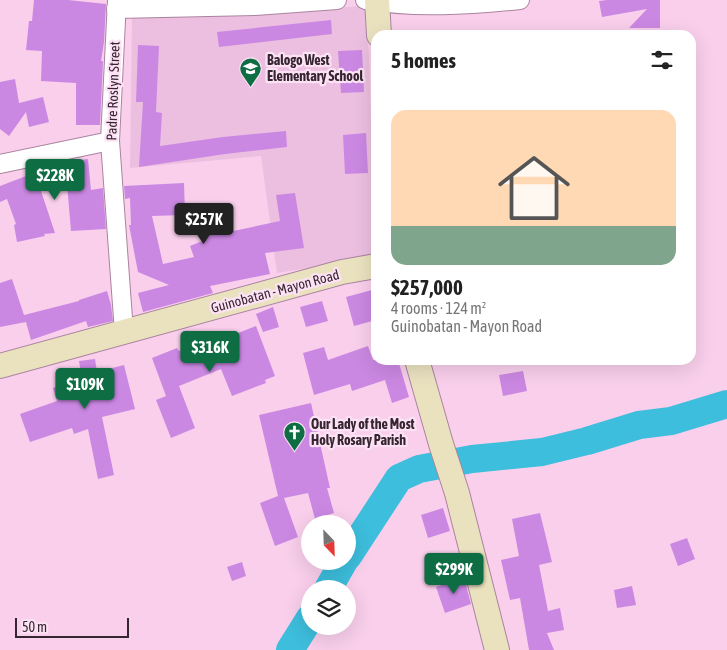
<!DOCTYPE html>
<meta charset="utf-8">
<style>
body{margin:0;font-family:"Asap Condensed",sans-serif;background:#f6f6f6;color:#222;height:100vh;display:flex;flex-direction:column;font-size:19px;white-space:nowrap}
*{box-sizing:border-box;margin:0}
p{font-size:16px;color:#767676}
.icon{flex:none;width:28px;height:28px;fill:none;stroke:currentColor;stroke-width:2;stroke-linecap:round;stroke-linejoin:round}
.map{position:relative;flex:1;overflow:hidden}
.side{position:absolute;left:371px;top:30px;width:325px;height:335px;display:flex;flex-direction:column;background:#fff;border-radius:15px;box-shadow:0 5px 20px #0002}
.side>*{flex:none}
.needle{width:32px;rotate:157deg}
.tools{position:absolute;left:301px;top:515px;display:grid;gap:10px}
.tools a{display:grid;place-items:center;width:55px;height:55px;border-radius:50%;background:#fff;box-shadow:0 5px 20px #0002;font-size:25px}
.scale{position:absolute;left:15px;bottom:12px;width:114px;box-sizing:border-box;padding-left:5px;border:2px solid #352530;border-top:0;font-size:14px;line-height:18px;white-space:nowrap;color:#352530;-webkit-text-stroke:4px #fce2f4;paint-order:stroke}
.price{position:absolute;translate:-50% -42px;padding:0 11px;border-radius:5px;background:#0e6d42;color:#fff;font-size:16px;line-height:32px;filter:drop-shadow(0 1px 2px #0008)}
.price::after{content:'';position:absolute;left:50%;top:30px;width:15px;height:11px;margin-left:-8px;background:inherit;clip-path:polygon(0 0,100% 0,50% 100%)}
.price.on{background:#222;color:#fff}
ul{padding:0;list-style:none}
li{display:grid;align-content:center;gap:10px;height:265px;padding:0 20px}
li+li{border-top:1px solid #e0e0e0}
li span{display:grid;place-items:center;height:155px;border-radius:15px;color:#555}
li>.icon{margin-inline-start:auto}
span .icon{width:90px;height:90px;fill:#fffc;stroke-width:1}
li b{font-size:21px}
h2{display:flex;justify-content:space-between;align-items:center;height:60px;padding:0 20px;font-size:21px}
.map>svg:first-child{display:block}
.built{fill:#ecbfe0}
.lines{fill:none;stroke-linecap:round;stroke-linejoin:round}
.river{stroke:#3dbedc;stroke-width:28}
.building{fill:#cb88e3}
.street-casing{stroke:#aa849f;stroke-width:20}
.secondary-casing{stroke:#aa849f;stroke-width:26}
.street{stroke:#fff;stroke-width:18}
.secondary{stroke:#eae2bf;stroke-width:24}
.labels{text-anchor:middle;stroke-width:4.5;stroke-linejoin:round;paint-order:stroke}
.poi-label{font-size:14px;font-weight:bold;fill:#352530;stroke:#fce2f4;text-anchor:start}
.street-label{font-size:14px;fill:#352530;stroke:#fce2f4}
</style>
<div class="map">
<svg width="727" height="650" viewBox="0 0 727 650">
<rect width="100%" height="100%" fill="#f9cfec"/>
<!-- built -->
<polygon class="built" points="367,6 376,257 277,273 261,156 130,168 132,18"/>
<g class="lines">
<!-- river -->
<g class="river">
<polyline points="348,556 399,478 419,469 472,459 542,452 587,441 639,425 671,421 727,404"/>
<polyline points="328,589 344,561"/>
<polyline points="290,650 310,618"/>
</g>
</g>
<!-- building -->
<g class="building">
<polygon points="34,0 68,0 106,4 104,42 101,61 103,61 100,125 76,125 76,83 41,81 42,51 26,50 29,21 32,21"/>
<polygon points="607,0 660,0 660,28 629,28 647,9 602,17 599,1"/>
<polygon points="331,20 332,34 219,47 217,32"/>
<polygon points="138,45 159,46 156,112 162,113 160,146 223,137 286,131 287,147 225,154 139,167 143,102 136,102"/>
<polygon points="362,50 364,92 341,93 338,51"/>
<polygon points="15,79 19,103 43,97 49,122 29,127 26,112 9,136 0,129 0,82"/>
<polygon points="366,133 368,173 345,174 343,135"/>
<polygon points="88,159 91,190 103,188 106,229 71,231 67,184 41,191 55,233 44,234 45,236 17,242 14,225 16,224 7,199 0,202 0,186 34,173 65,166 64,162"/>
<polygon points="184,183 185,215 152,216 163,264 194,257 190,246 205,240 199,211 217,208 224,233 280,221 276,195 295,193 304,248 265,253 270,274 210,286 213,293 143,312 138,293 169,285 138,272 129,225 131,225 130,198 125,199 124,186"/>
<polygon points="12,279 24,315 79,301 79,300 107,291 111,305 113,321 88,327 86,321 31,340 26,322 0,327 0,283"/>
<polygon points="372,290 376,304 376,320 354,326 346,297"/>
<polygon points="322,301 328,321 306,327 300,307"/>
<polygon points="273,307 279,327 263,332 256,314"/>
<polygon points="256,326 275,376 265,380 266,383 232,396 221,369 179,386 195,428 171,438 156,400 166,396 152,358 177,348 179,351 201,343 202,347"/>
<polygon points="368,346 373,360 398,360 409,397 392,403 385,380 352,391 350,384 314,395 303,353 324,347 328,360"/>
<polygon points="95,359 97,372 124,365 135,409 102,417 114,475 98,479 88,429 74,434 72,428 30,442 20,414 57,401 53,388 82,379 79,361"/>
<polygon points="523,371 527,391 503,396 499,375"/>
<polygon points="311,403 330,488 327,488 334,513 315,519 308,493 284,498 298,537 275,546 260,503 278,496 259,415"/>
<polygon points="443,508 450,531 428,538 421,515"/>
<polygon points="540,513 552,562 539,565 548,611 560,608 564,630 547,633 554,650 529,650 520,598 510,600 501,560 519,556 512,519"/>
<polygon points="687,538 695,559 678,566 670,544"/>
<polygon points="242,562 246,576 232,581 227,567"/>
<polygon points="464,578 471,604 445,613 436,587"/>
<polygon points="632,586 636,605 617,608 614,590"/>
</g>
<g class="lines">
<defs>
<g id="street">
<polyline points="117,0 110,141 124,332"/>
<path d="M365,0C414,9 470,5 520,0"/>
<polyline points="116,9 255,6 337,0"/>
<polyline points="0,164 110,141"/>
</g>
<g id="secondary">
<polyline points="377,0 379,35"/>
<polyline points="417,360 441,444 457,493 497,650"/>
<polyline points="0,366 342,272 376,266"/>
</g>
</defs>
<!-- street casing -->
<use href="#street" class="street-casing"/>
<!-- secondary casing -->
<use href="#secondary" class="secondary-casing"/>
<!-- street -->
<use href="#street" class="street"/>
<!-- secondary -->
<use href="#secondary" class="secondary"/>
</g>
<!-- icons -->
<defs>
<symbol id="school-pin" viewBox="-11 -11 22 30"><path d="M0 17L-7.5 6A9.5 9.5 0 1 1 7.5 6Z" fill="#0e6d42" stroke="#fce2f4"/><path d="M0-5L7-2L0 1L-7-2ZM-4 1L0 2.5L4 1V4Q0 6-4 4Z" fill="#fff"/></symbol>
<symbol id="church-pin" viewBox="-11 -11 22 30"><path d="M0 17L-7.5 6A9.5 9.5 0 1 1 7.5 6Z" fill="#0e6d42" stroke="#fce2f4"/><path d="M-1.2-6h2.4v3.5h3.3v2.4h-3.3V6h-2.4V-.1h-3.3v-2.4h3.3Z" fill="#fff"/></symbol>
</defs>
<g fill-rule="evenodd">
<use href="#school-pin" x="238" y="56" width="25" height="34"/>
<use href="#church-pin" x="282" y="420" width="25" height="34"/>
</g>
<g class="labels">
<!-- poi labels -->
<g class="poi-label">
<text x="267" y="65">Balogo West<tspan x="267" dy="16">Elementary School</tspan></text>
<text x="311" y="429">Our Lady of the Most<tspan x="311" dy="16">Holy Rosary Parish</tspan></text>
</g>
<!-- street labels -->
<g class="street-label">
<text transform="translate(113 91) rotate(-88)" y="5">Padre Roslyn Street</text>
<text transform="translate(275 291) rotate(-15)" y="5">Guinobatan - Mayon Road</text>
</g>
</g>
</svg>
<div class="tools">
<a><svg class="needle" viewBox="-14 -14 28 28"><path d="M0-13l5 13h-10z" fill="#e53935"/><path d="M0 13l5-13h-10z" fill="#767676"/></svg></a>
<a><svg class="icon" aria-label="layers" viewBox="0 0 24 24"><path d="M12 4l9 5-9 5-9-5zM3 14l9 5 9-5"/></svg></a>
</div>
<div class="scale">50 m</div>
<b class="price" style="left:55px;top:201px">$228K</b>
<b class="price on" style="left:204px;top:245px">$257K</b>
<b class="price" style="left:210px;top:373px">$316K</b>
<b class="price" style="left:85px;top:410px">$109K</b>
<b class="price" style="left:454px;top:595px">$299K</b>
<section class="side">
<h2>5 homes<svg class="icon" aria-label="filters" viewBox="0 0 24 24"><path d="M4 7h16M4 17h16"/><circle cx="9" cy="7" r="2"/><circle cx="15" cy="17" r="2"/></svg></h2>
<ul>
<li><span style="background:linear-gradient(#ffd9b3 75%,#7fa58c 0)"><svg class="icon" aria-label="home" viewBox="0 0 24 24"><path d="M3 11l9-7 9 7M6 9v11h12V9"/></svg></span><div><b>$257,000</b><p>4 rooms · 124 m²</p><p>Guinobatan - Mayon Road</p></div></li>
</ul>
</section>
</div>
